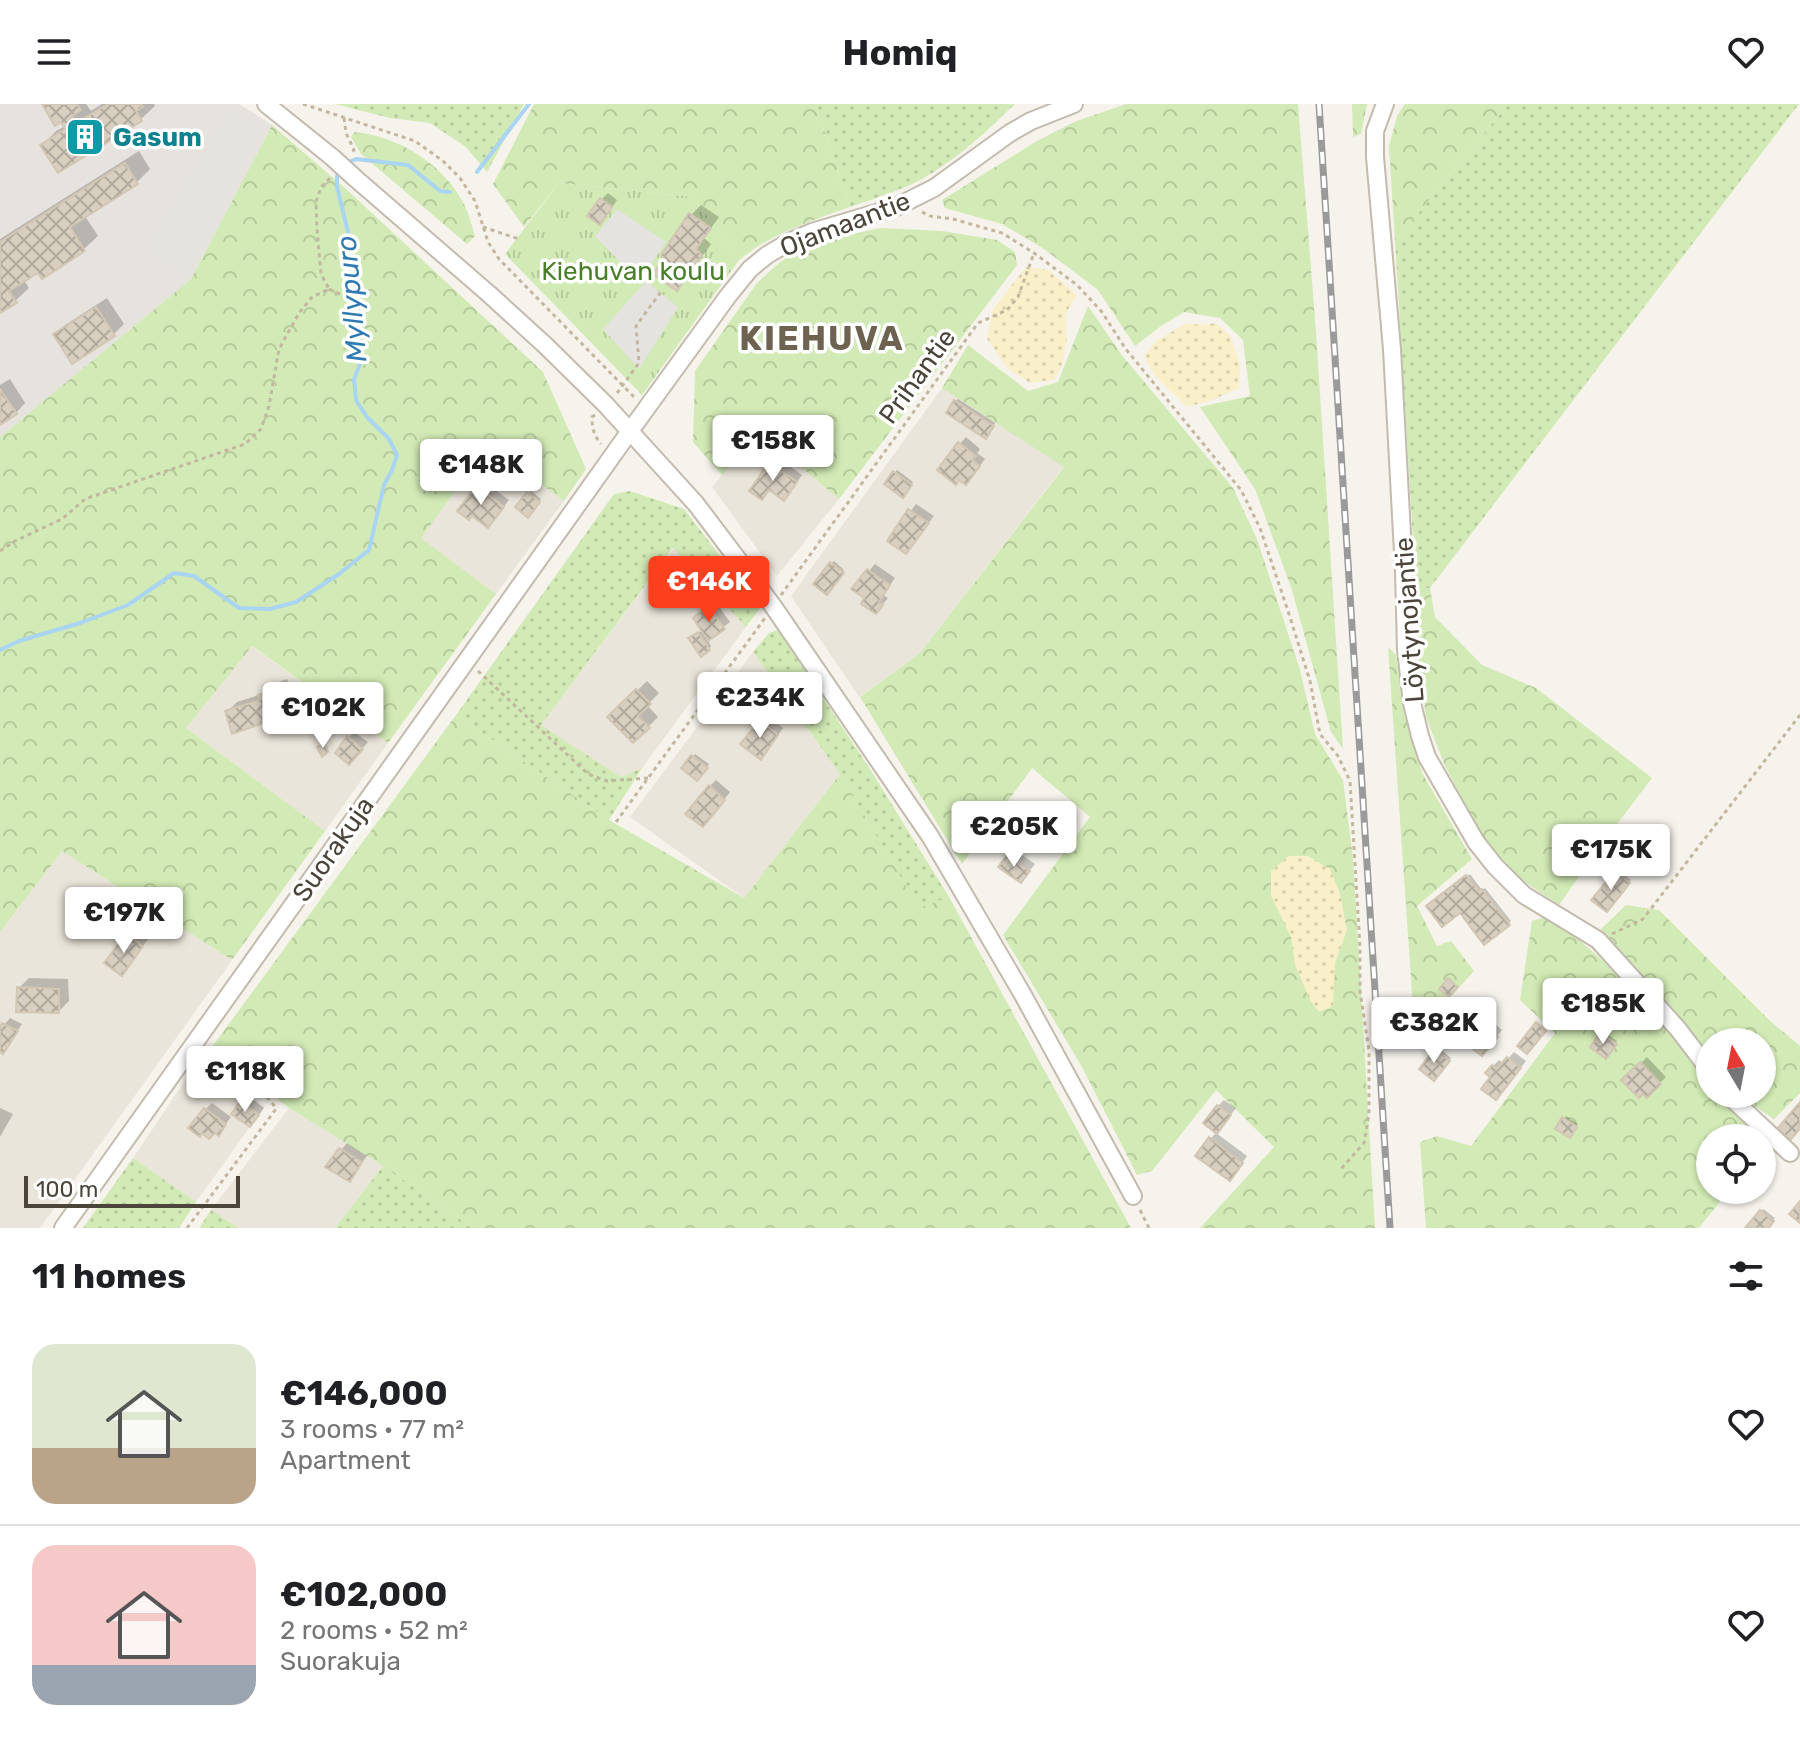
<!DOCTYPE html>
<meta charset="utf-8">
<style>
body{margin:0;font-family:Rubik,sans-serif;background:#f2f2f2;color:#202124;height:100vh;display:flex;flex-direction:column;font-size:30px;white-space:nowrap}
*{box-sizing:border-box;margin:0}
p{font-size:26px;color:#757577}
.icon{flex:none;width:44px;height:44px;fill:none;stroke:currentColor;stroke-width:2;stroke-linecap:round;stroke-linejoin:round}
.map{position:relative;height:1124px;overflow:hidden}
.sheet{display:flex;flex-direction:column;background:#fff;flex:1}
.sheet>*{flex:none}
.needle{width:52px;rotate:350deg}
.tools{position:absolute;left:1696px;top:924px;display:grid;gap:16px}
.tools a{display:grid;place-items:center;width:80px;height:80px;border-radius:50%;background:#fff;box-shadow:0 2px 6px #0004;font-size:40px}
.scale{position:absolute;left:24px;bottom:20px;width:216px;box-sizing:border-box;padding-left:8px;border:4px solid #4b4439;border-top:0;font-size:22px;line-height:28px;white-space:nowrap;color:#4b4439;-webkit-text-stroke:6px #fff;paint-order:stroke}
.price{position:absolute;translate:-50% -68px;padding:0 18px;border-radius:8px;background:#fff;color:#222;font-size:26px;line-height:52px;filter:drop-shadow(0 2px 4px #0008)}
.price::after{content:'';position:absolute;left:50%;top:48px;width:24px;height:18px;margin-left:-12px;background:inherit;clip-path:polygon(0 0,100% 0,50% 100%)}
.price.on{background:#fc3f1d;color:#fff}
ul{padding:0;list-style:none}
li{display:flex;align-items:center;gap:24px;height:200px;padding:0 32px}
li+li{border-top:2px solid #e0e0e0}
li span{display:grid;place-items:center;flex:none;width:224px;height:160px;border-radius:24px;color:#555}
li>.icon{margin-inline-start:auto}
span .icon{width:96px;height:96px;fill:#fffc;stroke-width:1}
li b{font-size:34px}
h2{display:flex;justify-content:space-between;align-items:center;height:96px;padding:0 32px;font-size:34px}
header{display:flex;justify-content:space-between;align-items:center;height:104px;padding:0 32px;background:#fff;font-size:36px;font-weight:700}
.map>svg:first-child{display:block}
.residential{fill:#eae5da}
.industrial{fill:#e6e2dd}
.grass{fill:url(#grass-dots)}
.forest{fill:url(#forest-crowns)}
.sand{fill:url(#sand-dots)}
.park{fill:url(#park-tufts)}
.parking{fill:#e5e3e0}
.shadow{fill:#0003}
.lines{fill:none;stroke-linecap:round;stroke-linejoin:round}
.stream{stroke:#a9d4f2;stroke-width:4}
.building{fill:url(#building-cross-hatch);stroke:#d3c7b4;stroke-width:2}
.minor-casing{stroke:#c2bbae;stroke-width:20}
.path{stroke:#c4b79f;stroke-width:3;stroke-dasharray:4 4;stroke-linecap:butt}
.minor{stroke:#fff;stroke-width:16}
.rail-casing{stroke:#9a9a9a;stroke-width:7}
.rail{stroke:#fff;stroke-width:4;stroke-dasharray:12;stroke-linecap:butt}
.minor-bridge-casing{stroke:#c2bbae;stroke-width:20;stroke-linecap:butt}
.minor-bridge{stroke:#fff;stroke-width:16}
.labels{text-anchor:middle;stroke-width:7;stroke-linejoin:round;paint-order:stroke}
.culture-label{font-size:26px;font-weight:bold;fill:#0d838f;stroke:#fff;text-anchor:start}
.street-label{font-size:26px;fill:#4b4439;stroke:#fff}
.park-label{font-size:26px;fill:#4a7f2a;stroke:#fff}
.water-label{font-size:28px;font-style:italic;fill:#2e7ab2;stroke:#fff}
.district-label{font-size:34px;font-weight:bold;letter-spacing:2px;fill:#6e6250;stroke:#fff}
</style>
<header><svg class="icon" aria-label="menu" viewBox="0 0 24 24"><path d="M4 6h16M4 12h16M4 18h16"/></svg>Homiq<svg class="icon" aria-label="heart" viewBox="0 0 24 24"><path d="M12 20l-8-8c-3-5 5-10 8-4 3-6 11-1 8 4z"/></svg></header>
<div class="map">
<svg width="1800" height="1124" viewBox="0 0 1800 1124">
<defs>
<pattern id="grass-dots" width="8" height="8" patternUnits="userSpaceOnUse" patternTransform="scale(2)"><rect width="8" height="8" fill="#d2eab5"/><path d="M2 2h.1M6 6h.1" fill="none" stroke="#b6ca9c" stroke-width="1.8" stroke-linecap="round"/></pattern>
<pattern id="forest-crowns" width="20" height="18" patternUnits="userSpaceOnUse" patternTransform="scale(2)"><rect width="20" height="18" fill="#d2eab5"/><path d="M2 6a3 3 0 1 1 6 0M12 15a3 3 0 1 1 6 0" fill="none" stroke="#b6ca9c"/></pattern>
<pattern id="sand-dots" width="8" height="8" patternUnits="userSpaceOnUse" patternTransform="scale(2)"><rect width="8" height="8" fill="#f9efc9"/><path d="M2 2h.1M6 6h.1" fill="none" stroke="#d7cead" stroke-width="1.8" stroke-linecap="round"/></pattern>
<pattern id="park-tufts" width="24" height="20" patternUnits="userSpaceOnUse" patternTransform="scale(2)"><rect width="24" height="20" fill="#d2eab5"/><path d="M3 7l-1-3M5 7V3M7 7l1-3M15 17l-1-3M17 17v-4M19 17l1-3" fill="none" stroke="#b6ca9c"/></pattern>
<pattern id="building-cross-hatch" width="8" height="8" patternUnits="userSpaceOnUse" patternTransform="scale(2)"><rect width="8" height="8" fill="#d8cfc1"/><path d="M0 0l8 8M0 8l8-8" fill="none" stroke="#b1aa9e"/></pattern>
</defs>
<rect width="100%" height="100%" fill="#f6f3ec"/>
<!-- residential -->
<g class="residential">
<polygon points="942,284 1064,362 920,549 859,593 791,492"/>
<polygon points="758,327 839,395 777,472 712,383"/>
<polygon points="488,342 564,397 496,490 420,434"/>
<polygon points="674,444 746,523 642,664 621,673 541,621"/>
<polygon points="251,542 388,639 325,727 186,624"/>
<polygon points="753,548 840,670 744,794 630,713"/>
<polygon points="62,747 232,856 40,1124 0,1124 0,828"/>
<polygon points="197,959 265,1002 196,1098 133,1054"/>
<polygon points="289,1004 383,1062 335,1124 239,1124 211,1106"/>
</g>
<!-- industrial -->
<polygon class="industrial" points="0,0 239,0 272,21 191,175 0,333"/>
<!-- grass -->
<g class="grass">
<polygon points="335,0 524,0 487,68 466,43 430,19 390,14"/>
<path d="M815,0H1015C989,25 963,50 932,69C907,85 878,93 850,103Z"/>
<polygon points="1508,0 1799,0 1430,484 1416,484 1395,137"/>
<polygon points="630,387 684,405 760,504 746,523 673,444 541,621 621,673 642,664 609,716 456,611 614,390"/>
<polygon points="778,526 868,662 949,793 919,805 840,670 753,548 769,529"/>
<polygon points="133,1054 196,1098 179,1124 83,1124"/>
<polygon points="383,1062 473,1124 335,1124"/>
<polygon points="211,1106 239,1124 199,1124"/>
</g>
<!-- forest -->
<g class="forest">
<path d="M534,0H815L850,103C811,117 772,129 739,156L693,93L559,79L524,123L493,80Z"/>
<polygon points="1126,0 1298,0 1316,228 1343,645 1331,628 1292,486 1255,385 1200,303 1250,292 1243,236 1220,214 1184,208 1161,222 1135,242 1098,186 1044,145 1002,120 945,104 942,96 1037,37 1074,18"/>
<polygon points="1352,0 1367,0 1361,30 1353,33"/>
<polygon points="1405,0 1508,0 1395,137 1389,42 1397,12"/>
<polygon points="272,21 346,85 543,268 586,365 564,397 488,342 421,434 496,490 388,639 252,542 186,624 325,727 232,856 62,747 0,828 0,333 191,175"/>
<path d="M354,28C399,32 445,61 465,102C469,111 472,122 475,132L467,140L361,50L351,33Z"/>
<polygon points="881,124 942,127 997,136 1015,148 1017,161 839,395 758,327 722,371 693,338 695,267 757,179 780,158 805,144 833,134"/>
<polygon points="1088,202 1121,250 1233,384 1257,435 1300,566 1315,630 1343,676 1353,754 1375,1124 1200,1124 1274,1043 1216,986 1152,1067 1137,1071 1082,963 1003,831 1090,713 1032,664 962,760 860,593 920,549 1064,363 942,284 968,241 1028,287 1058,278"/>
<polygon points="1416,484 1430,484 1435,513 1482,561 1536,584 1652,674 1598,745 1559,801 1516,772 1488,744 1445,662 1426,613 1419,560"/>
<polygon points="1388,543 1396,551 1407,616 1422,669 1472,755 1417,802 1437,842 1451,837 1474,867 1415,932"/>
<polygon points="456,611 609,716 744,794 840,670 919,804 949,793 1131,1124 473,1124 383,1062 289,1004 212,943"/>
<polygon points="1626,801 1659,806 1769,916 1800,942 1800,989 1774,1015 1736,990 1762,990 1762,938 1710,938 1710,956 1675,907 1599,827"/>
<polygon points="1545,813 1578,835 1603,857 1673,932 1710,979 1710,990 1719,990 1758,1034 1710,1034 1710,1086 1729,1086 1699,1124 1426,1124 1420,1038 1437,1032 1471,1042 1555,929 1520,896 1532,817"/>
</g>
<!-- sand -->
<g class="sand">
<polygon points="1026,163 1049,166 1077,191 1065,211 1067,235 1062,261 1054,276 1030,279 1008,265 987,235 993,205"/>
<polygon points="1187,219 1202,221 1216,219 1231,233 1240,262 1239,284 1212,296 1187,303 1154,271 1144,252 1156,237"/>
<polygon points="1289,752 1308,752 1330,765 1340,790 1347,826 1335,859 1333,902 1319,908 1310,896 1295,861 1291,833 1271,792 1271,767"/>
</g>
<!-- park -->
<polygon class="park" points="559,79 693,93 739,156 642,291 505,150"/>
<!-- parking -->
<g class="parking">
<polygon points="230,9 260,26 188,167 149,146"/>
<polygon points="617,105 666,138 639,178 595,132"/>
<polygon points="646,177 678,203 639,265 603,225"/>
</g>
<!-- shadow -->
<g class="shadow">
<polygon points="44,0 86,0 91,7 102,0 154,0 155,2 141,15 58,66 43,41 56,27 65,22"/>
<polygon points="139,47 150,65 137,78 85,112 98,132 84,145 42,173 39,166 24,176 29,184 15,197 0,207 0,135"/>
<polygon points="608,89 617,96 606,112 602,95"/>
<polygon points="701,101 719,113 704,134 711,140 687,174 677,184 691,111"/>
<polygon points="107,194 124,220 114,230 55,231 65,221"/>
<polygon points="10,275 25,299 16,309 0,319 0,281"/>
<polygon points="958,295 995,319 989,330 955,298"/>
<polygon points="966,333 980,345 977,349 985,355 972,372 960,340"/>
<polygon points="777,353 802,371 790,388 770,360"/>
<polygon points="897,366 913,378 905,389 894,369"/>
<polygon points="483,377 509,396 494,415 477,383"/>
<polygon points="531,387 541,395 528,411 517,403"/>
<polygon points="916,400 934,412 906,448 889,436"/>
<polygon points="834,457 844,466 829,486 831,460"/>
<polygon points="875,460 895,474 883,491 888,494 882,501 854,484"/>
<polygon points="715,497 730,518 707,535 711,542 709,545 693,532 703,526 702,508"/>
<polygon points="755,572 778,591 767,604 744,585"/>
<polygon points="287,575 294,594 268,615 227,608 237,598 262,590 271,581"/>
<polygon points="647,577 659,589 647,601 658,613 634,637 610,613"/>
<polygon points="767,611 783,624 767,647 761,617"/>
<polygon points="354,628 368,638 355,653 348,634"/>
<polygon points="695,650 709,660 697,674 684,664"/>
<polygon points="716,676 730,688 709,715 710,682"/>
<polygon points="1055,699 1077,716 1065,732 1048,705"/>
<polygon points="1015,746 1035,760 1027,770 1008,752"/>
<polygon points="1619,765 1631,776 1607,806 1594,796"/>
<polygon points="1470,770 1482,786 1485,784 1511,817 1485,838 1460,806 1431,800"/>
<polygon points="136,785 151,796 141,808 120,803"/>
<polygon points="134,825 148,835 128,863 107,859"/>
<polygon points="29,874 68,875 69,897 59,907 19,884"/>
<polygon points="1471,899 1502,926 1488,943 1465,906"/>
<polygon points="10,914 22,920 9,941 3,948 0,946 0,926"/>
<polygon points="1604,928 1617,937 1608,950 1601,930"/>
<polygon points="1438,943 1451,954 1434,974 1421,964"/>
<polygon points="1514,948 1526,957 1502,988 1493,973 1493,962 1499,956 1504,960"/>
<polygon points="1647,953 1666,973 1647,991 1624,976"/>
<polygon points="248,992 264,1004 256,1015 242,999"/>
<polygon points="1224,996 1236,1004 1223,1021 1218,1002"/>
<polygon points="212,999 231,1013 219,1029 206,1005"/>
<polygon points="0,1004 13,1010 0,1033"/>
<polygon points="1566,1012 1578,1020 1572,1029 1564,1015"/>
<polygon points="1216,1029 1247,1052 1236,1068 1210,1035"/>
<polygon points="347,1039 367,1052 349,1075 328,1062"/>
<polygon points="1763,1105 1775,1114 1767,1124 1748,1124"/>
</g>
<g class="lines">
<!-- stream -->
<g class="stream">
<polyline points="347,59 356,55 408,61 440,87 450,88"/>
<polyline points="477,68 529,0"/>
<polyline points="0,546 19,537 80,519 128,501 174,469 194,472 239,504 270,505 296,498 339,470 369,446 384,381 392,366 397,351 389,335 367,313 356,296 354,275 360,260 359,233 347,167 348,128 337,83 337,72 342,66"/>
</g>
</g>
<!-- building -->
<g class="building">
<polygon points="42,0 77,0 81,6 72,12 76,19 108,0 141,0 143,3 136,7 142,17 58,69 40,41 65,25 61,18 55,22"/>
<polygon points="125,59 138,80 70,123 85,147 42,175 38,169 9,187 17,199 0,209 0,138"/>
<polygon points="600,94 612,103 600,121 587,112"/>
<polygon points="689,109 711,124 696,145 702,151 677,187 653,170 664,154 661,151"/>
<polygon points="96,203 115,232 72,260 53,230"/>
<polygon points="0,285 17,310 0,321"/>
<polygon points="954,296 994,322 986,335 946,309"/>
<polygon points="958,338 976,352 972,356 980,362 966,381 959,376 956,381 937,366"/>
<polygon points="769,358 797,378 784,397 769,386 762,396 749,387"/>
<polygon points="893,367 912,381 903,394 884,380"/>
<polygon points="476,382 504,403 488,424 472,412 469,416 457,407"/>
<polygon points="527,388 540,398 528,414 515,403"/>
<polygon points="908,405 929,419 906,450 887,437"/>
<polygon points="830,458 844,469 827,491 813,480"/>
<polygon points="867,465 890,481 879,498 883,501 876,510 861,500 864,494 851,485"/>
<polygon points="708,502 725,525 708,537 693,514"/>
<polygon points="698,528 710,546 701,553 688,534"/>
<polygon points="751,573 777,594 767,606 741,585"/>
<polygon points="277,584 285,606 268,612 269,617 232,630 225,607 260,596 258,591"/>
<polygon points="636,585 651,600 638,612 650,624 633,639 607,613"/>
<polygon points="312,608 316,617 307,622 303,614"/>
<polygon points="760,616 778,631 761,656 740,640"/>
<polygon points="347,632 363,645 349,661 335,649"/>
<polygon points="325,639 328,648 322,653 317,643"/>
<polygon points="691,651 708,664 697,677 681,664"/>
<polygon points="709,681 725,696 703,723 685,710"/>
<polygon points="1047,704 1072,723 1059,740 1034,721"/>
<polygon points="1007,751 1030,767 1021,779 998,763"/>
<polygon points="1615,767 1630,779 1607,808 1591,796"/>
<polygon points="1466,771 1479,787 1482,785 1510,821 1484,841 1460,809 1442,823 1426,802"/>
<polygon points="128,790 146,803 135,817 117,804"/>
<polygon points="126,830 143,842 122,872 104,859"/>
<polygon points="1448,874 1458,883 1449,893 1439,885"/>
<polygon points="17,883 59,885 59,909 16,908"/>
<polygon points="1547,897 1557,899 1554,911 1544,909"/>
<polygon points="1463,904 1498,933 1482,952 1447,924"/>
<polygon points="1589,907 1600,913 1596,923 1584,917"/>
<polygon points="1536,918 1546,927 1527,950 1517,942"/>
<polygon points="2,919 18,927 3,950 0,948 0,923"/>
<polygon points="1600,929 1617,940 1606,955 1590,943"/>
<polygon points="1434,945 1450,957 1434,977 1419,965"/>
<polygon points="1507,953 1521,964 1496,996 1481,985 1490,973 1485,969 1492,961 1497,965"/>
<polygon points="1640,958 1661,980 1647,994 1643,990 1639,994 1621,976"/>
<polygon points="241,997 259,1011 250,1023 231,1010"/>
<polygon points="1800,998 1800,1025 1790,1036 1777,1025"/>
<polygon points="1217,1001 1231,1011 1217,1030 1203,1019"/>
<polygon points="204,1004 226,1020 219,1032 215,1029 209,1035 202,1029 200,1033 188,1024"/>
<polygon points="1562,1013 1577,1023 1570,1034 1555,1025"/>
<polygon points="1209,1033 1243,1059 1230,1077 1195,1052"/>
<polygon points="339,1044 362,1058 350,1078 325,1063"/>
<polygon points="1800,1097 1800,1119 1789,1110"/>
<polygon points="1760,1106 1774,1117 1769,1124 1745,1124"/>
</g>
<g class="lines">
<defs>
<g id="minor">
<polyline points="266,0 332,53"/>
<polyline points="1385,0 1375,27 1375,53 1392,245 1404,467 1406,545 1412,599 1420,632 1427,653 1476,738 1495,762 1524,791 1598,836 1678,925 1710,967"/>
<polyline points="355,74 489,190 546,242 606,301 696,400 773,502 930,732 1023,891 1133,1092"/>
<polyline points="1727,990 1790,1049"/>
<polyline points="63,1124 630,327 728,192 750,165 767,151 789,138 812,128 896,103 934,84 1010,29 1031,17 1074,0"/>
</g>
</defs>
<!-- minor casing -->
<use href="#minor" class="minor-casing"/>
<!-- path -->
<g class="path">
<polyline points="303,0 415,37 443,57 460,74 475,97 488,138 499,155 635,294"/>
<polyline points="344,14 346,29 354,46 352,49"/>
<polyline points="922,108 930,112 953,115 1002,129 1034,149 1077,181 1102,208 1125,244 1241,386 1260,424 1289,510 1310,577 1320,630 1338,652 1350,677 1360,843 1360,887 1369,947 1369,1010 1364,1039 1341,1065"/>
<polyline points="483,123 519,135"/>
<path d="M329,185C350,195 350,194 354,217"/>
<polyline points="617,289 639,259 636,222 663,185"/>
<path d="M595,311L592,313C592,324 594,332 601,340"/>
<polyline points="0,447 15,437 62,415 85,395 245,340 261,325 269,302 279,245 299,209 312,193 329,185 321,170 317,125 316,98 321,83 331,73"/>
<polyline points="781,491 978,219 1007,206 1018,193 1034,149"/>
<polyline points="478,567 588,670 607,677 648,674"/>
<polyline points="616,718 765,514"/>
<polyline points="1612,830 1643,815 1800,611"/>
<polyline points="1140,1106 1149,1124"/>
<path d="M187,1124L276,1005C264,982 225,967 202,954"/>
</g>
<!-- minor -->
<use href="#minor" class="minor"/>
<defs>
<polyline id="rail" points="1319,0 1390,1124"/>
</defs>
<!-- rail casing -->
<use href="#rail" class="rail-casing"/>
<!-- rail -->
<use href="#rail" class="rail"/>
<defs>
<polyline id="minor-bridge" points="332,53 355,74"/>
</defs>
<!-- minor-bridge casing -->
<use href="#minor-bridge" class="minor-bridge-casing"/>
<!-- minor-bridge -->
<use href="#minor-bridge" class="minor-bridge"/>
</g>
<!-- icons -->
<defs>
<symbol id="building-square" viewBox="-11 -11 22 22"><rect x="-9" y="-9" width="18" height="18" rx="4" fill="#0f9aa8" stroke="#fff"/><path d="M-4-6H4V6H1V3H-1V6H-4ZM-2.5-4.3h1.7v1.8h-1.7ZM.8-4.3h1.7v1.8H.8ZM-2.5-1h1.7V.8h-1.7ZM.8-1h1.7V.8H.8Z" fill="#fff"/></symbol>
</defs>
<g fill-rule="evenodd">
<use href="#building-square" x="63" y="11" width="44" height="44"/>
</g>
<g class="labels">
<!-- culture labels -->
<g class="culture-label">
<text x="113" y="42">Gasum</text>
</g>
<!-- street labels -->
<g class="street-label">
<text transform="translate(845 120) rotate(-21)" y="9">Ojamaantie</text>
<text transform="translate(917 272) rotate(-54)" y="9">Prihantie</text>
<text transform="translate(1409 516) rotate(-94)" y="9">Löytynojantie</text>
<text transform="translate(333 745) rotate(-55)" y="9">Suorakuja</text>
</g>
<!-- park labels -->
<g class="park-label">
<text x="633" y="176">Kiehuvan koulu</text>
</g>
<!-- water labels -->
<g class="water-label">
<text transform="translate(351 195) rotate(-95)" y="10">Myllypuro</text>
</g>
<!-- district labels -->
<g class="district-label">
<text x="822" y="246">KIEHUVA</text>
</g>
</g>
</svg>
<div class="tools">
<a><svg class="needle" viewBox="-14 -14 28 28"><path d="M0-13l5 13h-10z" fill="#e53935"/><path d="M0 13l5-13h-10z" fill="#757577"/></svg></a>
<a><svg class="icon" aria-label="locate" viewBox="0 0 24 24"><circle cx="12" cy="12" r="6"/><path d="M12 2v4M12 18v4M2 12h4M18 12h4"/></svg></a>
</div>
<div class="scale">100 m</div>
<b class="price" style="left:773px;top:379px">€158K</b>
<b class="price" style="left:481px;top:403px">€148K</b>
<b class="price on" style="left:709px;top:520px">€146K</b>
<b class="price" style="left:760px;top:636px">€234K</b>
<b class="price" style="left:323px;top:646px">€102K</b>
<b class="price" style="left:1014px;top:765px">€205K</b>
<b class="price" style="left:1611px;top:788px">€175K</b>
<b class="price" style="left:124px;top:851px">€197K</b>
<b class="price" style="left:1603px;top:942px">€185K</b>
<b class="price" style="left:1434px;top:961px">€382K</b>
<b class="price" style="left:245px;top:1010px">€118K</b>
</div>
<section class="sheet">
<h2>11 homes<svg class="icon" aria-label="filters" viewBox="0 0 24 24"><path d="M4 7h16M4 17h16"/><circle cx="9" cy="7" r="2"/><circle cx="15" cy="17" r="2"/></svg></h2>
<ul>
<li><span style="background:linear-gradient(#dfe7d0 65%,#b9a48a 0)"><svg class="icon" aria-label="home" viewBox="0 0 24 24"><path d="M3 11l9-7 9 7M6 9v11h12V9"/></svg></span><div><b>€146,000</b><p>3 rooms · 77 m²</p><p>Apartment</p></div><svg class="icon" aria-label="heart" viewBox="0 0 24 24"><path d="M12 20l-8-8c-3-5 5-10 8-4 3-6 11-1 8 4z"/></svg></li>
<li><span style="background:linear-gradient(#f6c9c9 75%,#9aa5b1 0)"><svg class="icon" aria-label="home" viewBox="0 0 24 24"><path d="M3 11l9-7 9 7M6 9v11h12V9"/></svg></span><div><b>€102,000</b><p>2 rooms · 52 m²</p><p>Suorakuja</p></div><svg class="icon" aria-label="heart" viewBox="0 0 24 24"><path d="M12 20l-8-8c-3-5 5-10 8-4 3-6 11-1 8 4z"/></svg></li>
</ul>
</section>
